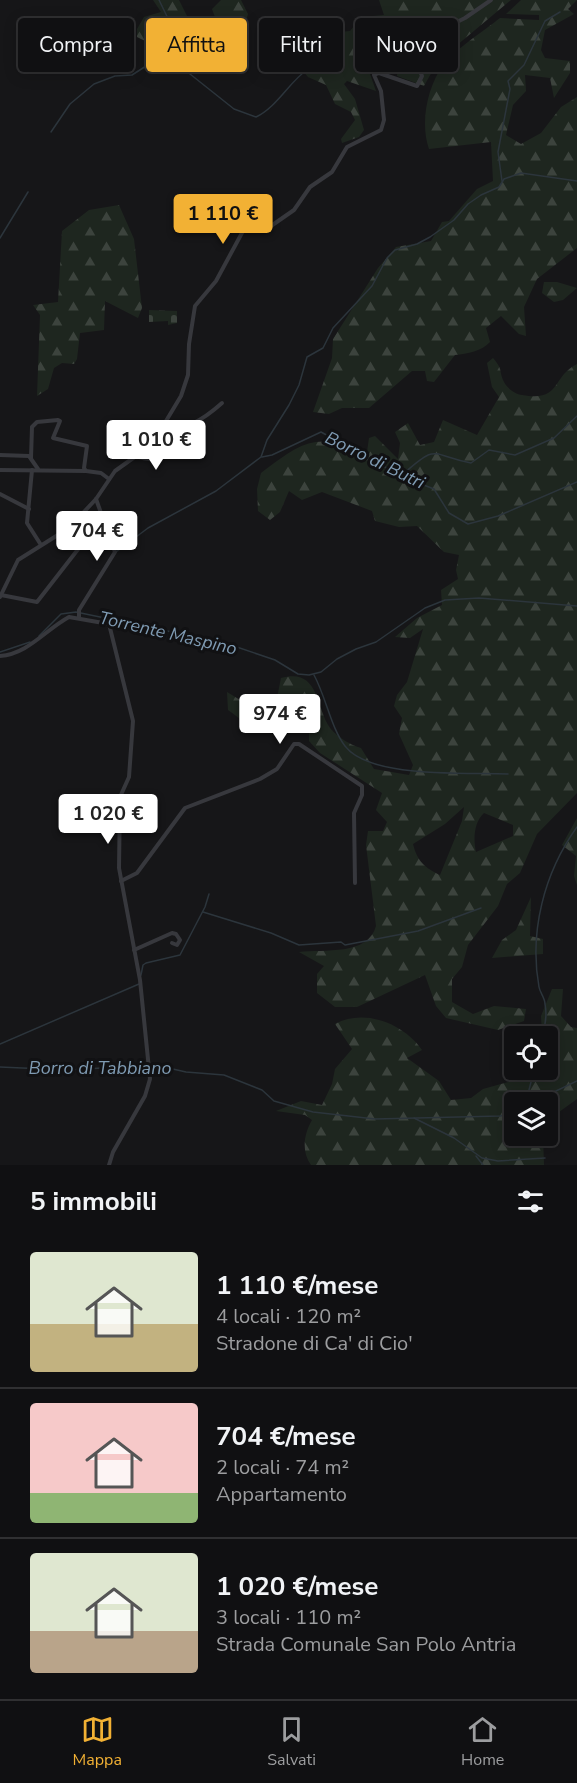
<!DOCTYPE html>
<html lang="it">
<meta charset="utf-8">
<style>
body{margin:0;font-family:"Nunito Sans",sans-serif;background:#1e1e20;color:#f1f3f6;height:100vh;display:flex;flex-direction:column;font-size:22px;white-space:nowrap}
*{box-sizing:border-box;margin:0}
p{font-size:20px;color:#9c9d9f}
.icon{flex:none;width:33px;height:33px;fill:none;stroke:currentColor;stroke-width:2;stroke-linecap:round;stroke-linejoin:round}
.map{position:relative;height:1165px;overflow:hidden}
.side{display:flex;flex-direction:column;background:#101012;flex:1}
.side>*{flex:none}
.guide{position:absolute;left:18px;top:18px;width:542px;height:54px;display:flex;gap:12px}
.tools{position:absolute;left:504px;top:1026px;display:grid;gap:12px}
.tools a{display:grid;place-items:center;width:54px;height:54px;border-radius:6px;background:#101012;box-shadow:0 3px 15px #0003,0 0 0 2px #303032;font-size:30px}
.price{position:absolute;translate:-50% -51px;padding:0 14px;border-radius:6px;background:#fff;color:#222;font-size:20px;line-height:39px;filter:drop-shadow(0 2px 3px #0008)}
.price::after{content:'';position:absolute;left:50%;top:36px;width:18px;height:14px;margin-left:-9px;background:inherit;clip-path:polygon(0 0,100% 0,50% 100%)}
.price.on{background:#f2b134;color:#111}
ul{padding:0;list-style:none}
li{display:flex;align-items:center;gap:18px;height:150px;padding:0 30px}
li+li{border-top:2px solid #303032}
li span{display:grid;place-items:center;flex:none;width:168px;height:120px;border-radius:6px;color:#555}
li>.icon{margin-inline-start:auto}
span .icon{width:72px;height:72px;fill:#fffc;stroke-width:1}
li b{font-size:26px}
h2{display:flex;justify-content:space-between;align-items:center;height:72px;padding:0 30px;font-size:26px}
.pill{padding:0 21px;border-radius:6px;background:#101012;box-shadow:0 3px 15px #0003,0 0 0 2px #303032;font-size:21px;line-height:54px}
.pill.on{background:#f2b134;color:#111}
.tab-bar{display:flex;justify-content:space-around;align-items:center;height:84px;border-top:2px solid #303032;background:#101012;font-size:16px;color:#9c9d9f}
.tab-bar a{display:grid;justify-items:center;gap:3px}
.tab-bar .on{color:#f2b134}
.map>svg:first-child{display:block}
.forest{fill:url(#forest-firs);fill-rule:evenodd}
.cemetery{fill:url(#cemetery-stones)}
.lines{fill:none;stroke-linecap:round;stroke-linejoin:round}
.stream{stroke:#2c353c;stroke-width:1.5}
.street{stroke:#37383d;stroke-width:4}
.labels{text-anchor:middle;stroke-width:6;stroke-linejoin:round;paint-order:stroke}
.water-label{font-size:18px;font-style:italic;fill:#7f9bb3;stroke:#111113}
</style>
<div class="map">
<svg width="577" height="1165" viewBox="0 0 577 1165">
<defs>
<pattern id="forest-firs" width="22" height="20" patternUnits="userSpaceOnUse" patternTransform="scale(1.5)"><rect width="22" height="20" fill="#1e261f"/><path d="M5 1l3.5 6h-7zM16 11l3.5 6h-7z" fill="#3c433d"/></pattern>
<pattern id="cemetery-stones" width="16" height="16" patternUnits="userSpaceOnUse" patternTransform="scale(1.5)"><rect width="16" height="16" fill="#1e261f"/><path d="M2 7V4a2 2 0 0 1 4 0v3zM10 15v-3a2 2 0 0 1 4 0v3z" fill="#3c433d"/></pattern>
</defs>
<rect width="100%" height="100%" fill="#161618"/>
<!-- forest -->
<g class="forest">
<polygon points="153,0 179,0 189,20 175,32 175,50 153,57 145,41 137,37 137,29 144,17 161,12"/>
<polygon points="221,0 241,0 248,14 243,31 239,33 231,23 218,25 212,9"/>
<polygon points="379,0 511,0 438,61 424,86 397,76 400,50 393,47 389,26 385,25 377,42 376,70 370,74 376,91 347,81 344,84 355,99 364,130 359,137 342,143 341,139 355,120 351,112 335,104 326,85 308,77 303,71 303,67 318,55 332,33 350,31 362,17 384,15"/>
<path d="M521,0H577L568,9L574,14L545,30L541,50L545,58L570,61V73L554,98L550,78L525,75L526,91L513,105L506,135L521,144L541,133L561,107L577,97V248L537,279L524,307L526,336L519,334L501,316L486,328L490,342C482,351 467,354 455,355L434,382L427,381L425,371H412L369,408H342L329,414L313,412L332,358L333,339L378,268L396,247L431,241L442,222L449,221L477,189L493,181L491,142L429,149C420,123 427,88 443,65C453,51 485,30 500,18L539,20V15L506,14Z"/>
<polygon points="119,205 134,239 142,308 138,318 105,301 104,330 80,333 77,359 74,364 62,363 54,368 48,389 37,396 40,315 33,305 58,302 62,231 89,210"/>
<polygon points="544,282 557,282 577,288 563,300 554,302 542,293"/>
<path d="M493,358C504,371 498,369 504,382C507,388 515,394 522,395C562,402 551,377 577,364V793L537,834L520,873L507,884L498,906L468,945L462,967L452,979V1002L473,1014L494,1006L526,1009L524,1021L498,1030L446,1018L436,1006L425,975L357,1007H335L317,993V974L324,966L299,952C325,949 368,956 376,926L366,845L368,831H383L387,822L376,810L382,793L320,753L309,741V732L285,718C255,737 255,729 228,710L227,692L250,706L270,712L277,698L281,678C316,668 316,701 327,723C332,734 350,745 361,748L374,769L409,775L413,765L399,734L402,718L394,706L397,695L407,682L423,629L410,638L395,637L417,618L442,605L441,590L458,579L456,570L459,555L444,552L417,526L399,527L375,521L372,511L322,492L302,500L289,491L280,512L270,520L258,511L257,489L261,473C303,441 315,432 367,452L369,438L375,436L398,459L400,443L395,432L408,423L420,445L434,442L443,420L477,435L499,397L492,387L487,363ZM464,807L462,821L440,875C425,868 417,861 413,844L445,824ZM484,813L513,825V836L476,852C473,839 474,822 484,813Z"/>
<polygon points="577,818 577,885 574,876 576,856 562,845"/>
<polygon points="531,897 530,936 543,939 543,954 492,958 502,940 516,930"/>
<path d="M552,989H563L561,1016L571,1027L577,1028V1099L559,1112L548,1128V1102H514V1136H543L544,1165H311C301,1151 304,1134 312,1120L305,1115L276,1111L301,1101L322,1105L332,1084L335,1069L352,1049L335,1024C365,1008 404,1024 422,1050L407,1058L439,1081L451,1100L471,1098L483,1089L523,1078L524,1070H548V1036H539L542,1033L541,1016Z"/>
</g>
<!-- cemetery -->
<polygon class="cemetery" points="149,310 177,311 177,323 168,325 168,321 149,322"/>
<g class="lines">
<!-- stream -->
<g class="stream">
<path d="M159,0L177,37L182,62L190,74L234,109L256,117C277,107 289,82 308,69"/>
<polyline points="51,132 70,104 94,84 115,76 132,75 179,45"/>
<polyline points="502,181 498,152 510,89 508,81 524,65 545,21 560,12"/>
<polyline points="0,238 28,192"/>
<polyline points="262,457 272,455 321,432 403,477 434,489 449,513 468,524 498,516 577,482"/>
<path d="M402,475C439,442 429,455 471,463L489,450L515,455L554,438L577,416"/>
<polyline points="116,552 148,528 216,491 261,457 267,440 289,405 299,385 307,357 323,348 333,328 372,286 387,258 395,250 417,244 430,237 454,220 468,204 481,195 499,187 504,179 521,173 577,181"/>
<polyline points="39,636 61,614 76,612 225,643 275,660 298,674 309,675 321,672 337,659 356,649 376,642 425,608 445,600 479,598 577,606"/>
<polyline points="0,652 30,642"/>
<path d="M314,675C326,697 331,728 345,746C370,779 467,772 508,774"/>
<polyline points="203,912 271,933 299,945 341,942 345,945 418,931 481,908"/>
<polyline points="141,975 143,965 146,963 180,955 205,907 209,894"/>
<path d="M542,1036C545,1027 547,1014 545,1004C545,998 540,993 539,987C529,932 544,873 577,827"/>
<polyline points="0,1044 139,984"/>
<polyline points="0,1067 67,1070 155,1065 186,1072 224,1075 262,1090 274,1101 313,1112 375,1119 500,1116 514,1113"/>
<polyline points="526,1102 534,1070"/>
<polyline points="533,1102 577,1081"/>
<polyline points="414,1118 454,1138 482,1158 498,1161 545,1158"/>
<polyline points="476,1156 483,1165"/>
</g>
<!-- street -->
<g class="street">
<path d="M158,429C184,432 203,420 222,403"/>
<polyline points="0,455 29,456 38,469"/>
<path d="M136,456C151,462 159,459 173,452"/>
<polyline points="31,458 32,427 37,422 58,420 60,421 53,438 87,446 84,468 86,471 101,473 109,479"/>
<polyline points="0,470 86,471"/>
<polyline points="32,470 27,523 41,545"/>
<polyline points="0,494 29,509"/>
<polyline points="69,528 86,539"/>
<polyline points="1,595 37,602 86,539 105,527"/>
<polyline points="0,597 18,560 69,528 96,499 115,471 136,456 139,435 163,426 181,396 188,375 189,344 195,306 216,281 243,231 254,225 271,226 294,210 310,187 332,172 347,147 381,130 384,120 381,91 374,75 379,73 417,86 422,76 409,46 465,18 491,0"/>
<polyline points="79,617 79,610 115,552 96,499"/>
<path d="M0,656C28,654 45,630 69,617L109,624L133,721L129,777L120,797L119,868L140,980L150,1079L145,1096L113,1152L109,1165"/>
<polyline points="121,881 137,873 185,808 260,779 277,769 294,744 299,744 362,786 362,795 354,813 355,883"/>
<polyline points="134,950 172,933 176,934 180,940 177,945 172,943"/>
</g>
</g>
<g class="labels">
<!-- water labels -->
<g class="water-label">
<text transform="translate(375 460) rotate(26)" y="6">Borro di Butri</text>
<text transform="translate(168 633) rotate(13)" y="6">Torrente Maspino</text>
<text x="100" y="1074">Borro di Tabbiano</text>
</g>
</g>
</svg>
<div class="tools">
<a><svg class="icon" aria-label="locate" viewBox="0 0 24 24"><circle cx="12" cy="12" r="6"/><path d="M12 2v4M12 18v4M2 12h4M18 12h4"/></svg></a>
<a><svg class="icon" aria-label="layers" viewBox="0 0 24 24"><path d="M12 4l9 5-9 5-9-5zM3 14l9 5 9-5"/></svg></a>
</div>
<b class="price on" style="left:223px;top:245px">1 110 €</b>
<b class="price" style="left:156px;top:471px">1 010 €</b>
<b class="price" style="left:97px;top:562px">704 €</b>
<b class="price" style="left:280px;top:745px">974 €</b>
<b class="price" style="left:108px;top:845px">1 020 €</b>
<div class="guide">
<a class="pill">Compra</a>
<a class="pill on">Affitta</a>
<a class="pill">Filtri</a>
<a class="pill">Nuovo</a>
</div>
</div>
<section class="side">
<h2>5 immobili<svg class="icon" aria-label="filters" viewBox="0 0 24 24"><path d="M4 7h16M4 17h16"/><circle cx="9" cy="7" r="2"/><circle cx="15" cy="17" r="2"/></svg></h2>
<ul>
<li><span style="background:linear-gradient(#dfe7d0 60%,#c2b280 0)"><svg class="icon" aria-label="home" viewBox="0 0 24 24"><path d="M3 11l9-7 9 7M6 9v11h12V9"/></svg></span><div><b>1 110 €/mese</b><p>4 locali · 120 m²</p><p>Stradone di Ca' di Cio'</p></div></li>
<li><span style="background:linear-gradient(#f6c9c9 75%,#8fb573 0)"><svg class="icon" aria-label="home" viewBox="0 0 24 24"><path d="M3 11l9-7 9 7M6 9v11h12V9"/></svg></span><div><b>704 €/mese</b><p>2 locali · 74 m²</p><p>Appartamento</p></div></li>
<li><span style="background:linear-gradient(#dfe7d0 65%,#b9a48a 0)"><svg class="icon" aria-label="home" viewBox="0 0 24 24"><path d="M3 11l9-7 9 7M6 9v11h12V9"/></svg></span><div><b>1 020 €/mese</b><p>3 locali · 110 m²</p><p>Strada Comunale San Polo Antria</p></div></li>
</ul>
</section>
<nav class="tab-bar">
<a class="on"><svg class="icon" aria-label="map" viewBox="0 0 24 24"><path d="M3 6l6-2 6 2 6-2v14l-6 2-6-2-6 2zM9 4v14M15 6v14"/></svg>Mappa</a>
<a><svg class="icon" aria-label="saved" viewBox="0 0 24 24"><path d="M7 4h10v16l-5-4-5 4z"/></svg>Salvati</a>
<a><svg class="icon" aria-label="home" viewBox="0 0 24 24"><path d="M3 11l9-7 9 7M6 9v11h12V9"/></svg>Home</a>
</nav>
